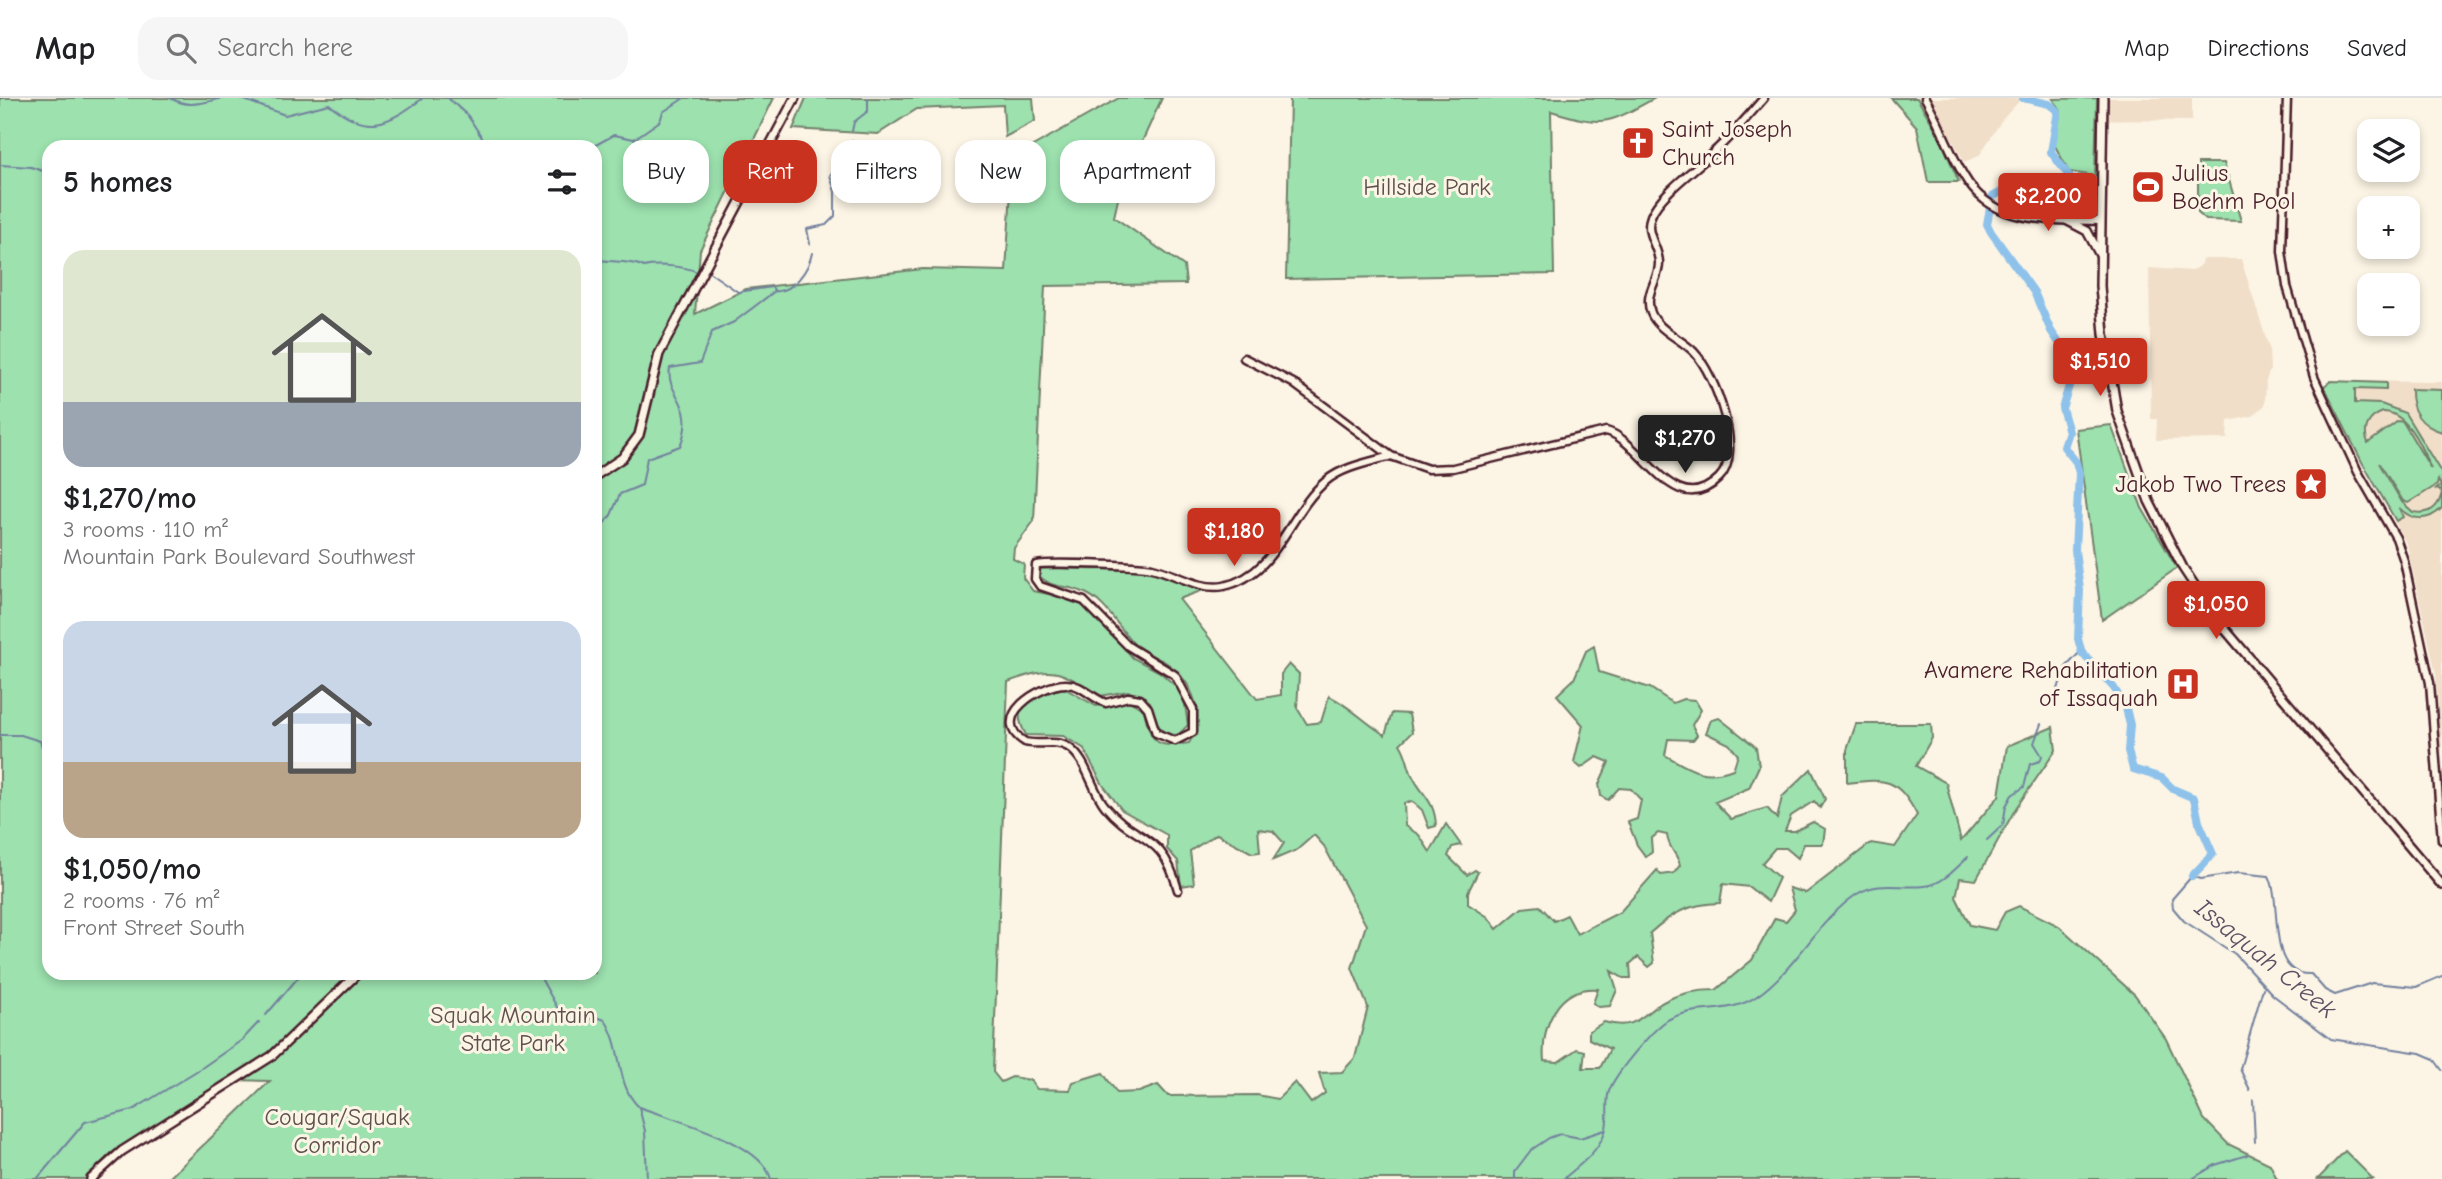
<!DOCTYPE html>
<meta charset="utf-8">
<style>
body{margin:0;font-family:"Comic Neue",sans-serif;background:#f6f6f6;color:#202124;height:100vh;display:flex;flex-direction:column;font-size:26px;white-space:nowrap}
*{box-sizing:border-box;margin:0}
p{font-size:23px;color:#757577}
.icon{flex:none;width:38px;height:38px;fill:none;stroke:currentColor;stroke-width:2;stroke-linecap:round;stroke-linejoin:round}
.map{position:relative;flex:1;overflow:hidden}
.sheet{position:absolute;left:42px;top:42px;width:560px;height:840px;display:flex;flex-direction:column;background:#fff;border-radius:21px;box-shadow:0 4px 10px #0003}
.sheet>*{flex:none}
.guide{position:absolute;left:623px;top:42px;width:665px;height:63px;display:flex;gap:14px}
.controls{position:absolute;left:2357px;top:21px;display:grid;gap:14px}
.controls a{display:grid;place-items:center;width:63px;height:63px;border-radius:14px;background:#fff;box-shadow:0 4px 10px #0003;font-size:35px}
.price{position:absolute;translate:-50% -60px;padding:0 16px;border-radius:7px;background:#c8321e;color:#fff;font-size:23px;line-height:46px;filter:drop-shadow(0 2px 4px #0008)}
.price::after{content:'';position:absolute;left:50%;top:42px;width:21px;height:16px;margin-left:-10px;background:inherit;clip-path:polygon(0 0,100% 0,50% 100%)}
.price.active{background:#222;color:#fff}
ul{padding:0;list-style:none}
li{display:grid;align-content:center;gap:14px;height:371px;padding:0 21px}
li span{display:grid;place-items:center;height:217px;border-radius:21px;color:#555}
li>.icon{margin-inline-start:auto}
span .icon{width:126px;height:126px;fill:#fffc;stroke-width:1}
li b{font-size:30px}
h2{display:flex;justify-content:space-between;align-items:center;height:84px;padding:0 21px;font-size:30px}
.pill{padding:0 24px;border-radius:21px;background:#fff;box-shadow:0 4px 10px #0003;font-size:24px;line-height:63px}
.pill.active{background:#c8321e;color:#fff}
header{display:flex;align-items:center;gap:42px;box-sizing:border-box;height:98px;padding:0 35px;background:#fff;border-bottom:2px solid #e0e0e0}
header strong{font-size:33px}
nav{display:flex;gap:38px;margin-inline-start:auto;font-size:24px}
.search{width:490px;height:63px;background:#f6f6f6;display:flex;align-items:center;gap:18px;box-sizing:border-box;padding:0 24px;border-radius:21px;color:#757577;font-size:26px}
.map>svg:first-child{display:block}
.built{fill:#f0dec8}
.green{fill:#9ce1ae;stroke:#73806c;stroke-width:2;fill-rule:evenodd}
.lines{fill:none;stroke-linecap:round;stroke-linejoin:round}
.stream{stroke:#73819e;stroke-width:2}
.river{stroke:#8ec2eb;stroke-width:8}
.tertiary-casing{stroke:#4a1f2b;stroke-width:11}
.secondary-casing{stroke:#4a1f2b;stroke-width:12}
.tertiary{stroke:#fcf5e5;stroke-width:6}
.secondary{stroke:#fcf5e5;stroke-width:7}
.labels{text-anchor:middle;stroke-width:6;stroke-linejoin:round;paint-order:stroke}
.poi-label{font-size:24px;fill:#4a1f2b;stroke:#fcf5e5;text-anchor:start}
.park-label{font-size:24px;fill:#5e504c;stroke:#fcf5e5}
.water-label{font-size:26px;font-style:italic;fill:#5e5065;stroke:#fcf5e5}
</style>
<header>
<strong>Map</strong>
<div class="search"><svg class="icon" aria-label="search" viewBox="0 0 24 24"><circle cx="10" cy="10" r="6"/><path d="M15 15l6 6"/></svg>Search here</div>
<nav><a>Map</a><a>Directions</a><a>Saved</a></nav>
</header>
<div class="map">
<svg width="2442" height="1081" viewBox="0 0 2442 1081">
<rect width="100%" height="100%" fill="#fcf5e5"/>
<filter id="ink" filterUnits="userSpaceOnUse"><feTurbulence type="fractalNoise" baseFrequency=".0143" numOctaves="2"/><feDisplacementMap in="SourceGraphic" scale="14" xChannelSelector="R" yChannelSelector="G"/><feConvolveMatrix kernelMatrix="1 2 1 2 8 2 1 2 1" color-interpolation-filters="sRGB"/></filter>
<g filter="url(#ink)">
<!-- built -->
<g class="built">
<polygon points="1931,0 2022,0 2002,22 1979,58 1964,64"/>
<polygon points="2108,0 2192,0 2192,23 2108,22"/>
<polygon points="2202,161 2241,161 2269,250 2270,271 2266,283 2265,307 2253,318 2228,323 2227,341 2156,342 2157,321 2151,321 2149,170 2192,173 2200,168"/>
<polygon points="2331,283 2442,284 2442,671 2436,576 2407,447 2324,288"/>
</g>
<!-- green -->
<g class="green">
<path d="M0,0H774L700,152L695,216L746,191L923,171L1006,173L1013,59L1119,0H1162L1120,92L1114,119L1184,168L1186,186L1045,188L1034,423L1014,450L1013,461L1024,466L1023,480L1033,493L1075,501L1093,515L1133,560L1160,574L1179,591L1185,607L1188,627L1178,637L1165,636L1158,627L1150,604L1128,593L1100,598C1059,572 1055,567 1008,584L993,974L1001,984L1012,979L1030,982L1037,991L1070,992L1073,984L1103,975L1117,995L1139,994L1158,987L1168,998L1257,997L1278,1001L1295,984L1311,1005L1325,995L1319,975L1342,974L1355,960L1368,909L1352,870L1366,827L1324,748L1314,737L1297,752L1273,762L1284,745L1273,733L1258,731L1260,754L1252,755L1217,736L1190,753L1194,786L1181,788L1178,763L1167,751V737L1122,712L1103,687L1083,650L1063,638L1026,637C1006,602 1035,597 1064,590L1096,608L1128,602L1144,612C1151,644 1155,651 1189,645C1207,619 1193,584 1168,566C1158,559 1144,556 1135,547C1118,530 1106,503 1083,494C1061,485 1053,493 1035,474L1037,467C1098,478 1150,460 1209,490L1179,501L1257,601L1281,597V576L1289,566L1299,576L1297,610L1307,626L1321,624L1329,598C1350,608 1365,625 1385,637L1392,615L1409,616L1412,634L1400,646C1407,656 1407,666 1412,677C1422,698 1435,702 1436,728L1429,730L1422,712L1413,704L1404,705L1405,728L1419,737L1430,754L1446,726L1461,747L1452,749L1448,758L1467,777L1475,772L1478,774L1468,794V806L1488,819L1497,831L1522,810L1540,808L1554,823L1567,817L1577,836L1620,814L1657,772L1661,777L1674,775L1680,767C1677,755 1668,750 1667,737L1658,735L1651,741L1652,754L1646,759L1637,747L1628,724L1637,721L1641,702L1631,691L1619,690L1608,702L1601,698L1599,686L1609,664L1597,659L1581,670L1574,664L1583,627L1557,597L1574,581L1586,553L1594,548L1599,574L1650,590L1673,605L1683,601L1695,602L1701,612L1692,627L1697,637L1693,642L1668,641L1665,657C1691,672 1704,682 1733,671L1738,657L1729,646L1706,635L1711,622L1719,620L1756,649L1759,668L1749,690L1715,704L1731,721L1767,710L1777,721L1782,699L1811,671L1825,701L1820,710L1814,703L1791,718L1785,733H1795L1813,724L1825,731L1823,746H1804L1798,760L1786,750H1775L1762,765L1779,780L1768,804L1749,789L1723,786L1720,805C1689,806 1673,814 1650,835L1654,865L1649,869L1638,859L1630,866L1631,880H1623L1611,873L1617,892L1610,908L1599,909L1593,905L1598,891C1557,888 1541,929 1544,963L1558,964L1577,951L1585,953L1583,970H1600L1610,951L1589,941V933L1604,924C1639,934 1641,914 1667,902C1683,894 1699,892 1716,892L1752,862L1775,820L1786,823L1795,812L1789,790L1806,795L1871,745L1895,749L1917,717C1897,680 1887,680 1847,685V652L1856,626H1931L1932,640L1916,668L1946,685L1961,743L1999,698L2007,648L2053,629L2056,652L2016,710L1976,782L1960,780L1956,799L1970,827L1995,832L2005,814L2019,808L2059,828L2135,897L2166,941L2204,1021L2228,1046L2270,1066L2277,1081H168L270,983L229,982L110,1056L86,1081H0ZM49,49H595V875H49Z"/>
<polygon points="806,0 1033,0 1035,23 1005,39 1003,7 917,11 878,36 793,31"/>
<path d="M1290,0H1655C1606,27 1605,29 1551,13L1554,176L1286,181Z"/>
<polygon points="1891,0 1917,0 1939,37 1959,84 1928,84 1917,29"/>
<polygon points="2097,0 2095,78 2069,74 2054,46 2061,12 2053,1"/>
<polygon points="2198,65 2224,65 2241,123 2206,122 2198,115"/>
<path d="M2331,283L2386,285V292L2355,291V305L2381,306L2405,315L2442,376V393L2436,391L2441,388L2438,382L2437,387L2408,405L2403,403L2379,365L2402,404L2413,414C2429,417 2439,410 2442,394V410C2428,424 2412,423 2399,410L2403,419L2396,423L2362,364L2324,288ZM2383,314C2408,314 2422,351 2431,371L2403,324L2398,323L2368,345C2362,330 2369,319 2383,314Z"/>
<path d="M2411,291L2442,292V334C2421,328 2410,313 2411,291Z"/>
<polygon points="2111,327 2142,410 2177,470 2102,522 2076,331"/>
<polygon points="2345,1053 2373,1081 2316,1081 2319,1080"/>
</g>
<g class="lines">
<!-- stream -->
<g class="stream">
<path d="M170,0C190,11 203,4 224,0"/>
<path d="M239,0L285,17L329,6C368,37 387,27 423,0"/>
<polyline points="448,0 468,18 488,49"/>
<polyline points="852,33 854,24 868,13 868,0"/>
<polyline points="592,49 614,37 634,41 660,23 663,14 684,0"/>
<polyline points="0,67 31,69 49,75"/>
<polyline points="810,146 807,131 826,127 835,118 835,94 830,77 835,72 855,67 852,42"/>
<path d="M595,161C611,165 631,162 644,169C656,166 686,168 697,174"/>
<polyline points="709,174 738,194 772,189 774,192"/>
<path d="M595,436L611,417L620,396L642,387L647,360L680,348C698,304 665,298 670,270L700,265L712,234L734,224L775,193C793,195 809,171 812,155"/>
<polyline points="2056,597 2065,570 2081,553"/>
<polyline points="0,637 21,637 40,643 49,666"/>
<polyline points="1987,742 2003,727 2006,708 2012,697 2024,689 2030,666 2040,663 2042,658 2034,645 2041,626"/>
<path d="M538,875L558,911L575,925L596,919L605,922C624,951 615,987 639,1009C673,1022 761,1043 771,1081"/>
<path d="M2442,878L2416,889L2372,885L2335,897L2325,892L2311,876C2265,879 2283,805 2269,778L2238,775L2201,781L2192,778L2172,801L2173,810L2184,823L2235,856L2273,897L2331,941L2420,955L2434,961L2442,972"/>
<polyline points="266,917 302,875"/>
<polyline points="2250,992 2240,971 2263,890"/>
<polyline points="2253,1002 2255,1044"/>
<polyline points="639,1009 645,1033 647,1081"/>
<polyline points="37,1081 85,1024 133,1012 203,969 242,942 259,924"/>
<polyline points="1515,1081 1515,1073 1531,1052 1549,1040 1560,1036 1580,1040 1605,1032"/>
<path d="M1563,1081C1580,1067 1597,1055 1605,1034C1609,1023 1606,1009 1608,997C1611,979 1651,934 1666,923C1692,906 1729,918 1757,898C1796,871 1817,823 1857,796C1879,782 1901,791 1925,788C1943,786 1955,771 1968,759"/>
<polyline points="2192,1081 2215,1067 2247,1057"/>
</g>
<!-- river -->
<path class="river" d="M2023,0L2049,6L2058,13L2051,54L2072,82L2077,96L2069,107C2037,108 2032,75 1992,99L1987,126L1991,134L2034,194L2051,233L2068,258L2071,282L2062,310L2069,334L2064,349L2076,364L2079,375L2075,452L2080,492L2078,541L2082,555L2114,590L2126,610L2130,627L2128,653L2133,671L2162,680L2173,691L2194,700L2199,724L2213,756L2192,778"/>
<defs>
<g id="tertiary">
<path d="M1925,0C1940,25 1949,53 1964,78C1993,129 2051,121 2101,123"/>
<polyline points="2287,0 2282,153 2287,188 2314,279 2358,374 2396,440 2404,463 2430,585 2442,742"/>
<path d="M1244,260L1293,285L1391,358L1428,371L1453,370L1606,333C1642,342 1674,425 1719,380C1745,355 1715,276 1694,254C1681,241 1658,232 1651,215C1643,195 1660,182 1659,164C1658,147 1644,136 1651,118C1659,96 1700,68 1717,51C1734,35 1749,17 1764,0"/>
<path d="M1178,792C1162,732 1136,746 1105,708C1091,691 1087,661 1068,649C1055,641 1039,648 1025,644C987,620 1040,586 1066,586C1082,586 1091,600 1106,605L1128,599L1140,601L1148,610L1156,635L1175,643L1193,634V611L1175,577L1128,548L1084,503L1040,488L1035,481L1036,467C1041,464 1140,467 1152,470C1174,475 1201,493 1224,488C1278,476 1288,415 1326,383C1342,369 1370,364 1391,358"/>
</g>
<g id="secondary">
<polyline points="2103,0 2100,188 2104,236 2117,313 2149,403 2183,470 2218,523 2442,787"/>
<polyline points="2066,122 2087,133 2100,157"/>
<polyline points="595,378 622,360 639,337 659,256 795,0"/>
<polyline points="91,1081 122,1053 272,958 358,875"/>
</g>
</defs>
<!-- tertiary casing -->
<use href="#tertiary" class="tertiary-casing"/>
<!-- secondary casing -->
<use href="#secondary" class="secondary-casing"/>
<!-- tertiary -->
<use href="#tertiary" class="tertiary"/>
<!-- secondary -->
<use href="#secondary" class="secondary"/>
</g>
</g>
<!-- icons -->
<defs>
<symbol id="church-square" viewBox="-11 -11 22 22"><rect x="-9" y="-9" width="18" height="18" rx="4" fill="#c8321e" stroke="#fcf5e5"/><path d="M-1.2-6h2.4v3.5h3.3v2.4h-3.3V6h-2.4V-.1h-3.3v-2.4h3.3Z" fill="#fff"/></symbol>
<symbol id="stadium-square" viewBox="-11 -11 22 22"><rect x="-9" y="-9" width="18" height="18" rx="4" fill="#c8321e" stroke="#fcf5e5"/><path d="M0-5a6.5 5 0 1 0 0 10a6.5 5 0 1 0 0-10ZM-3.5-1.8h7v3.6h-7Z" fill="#fff"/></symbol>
<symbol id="sight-square" viewBox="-11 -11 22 22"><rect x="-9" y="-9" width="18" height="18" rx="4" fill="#c8321e" stroke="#fcf5e5"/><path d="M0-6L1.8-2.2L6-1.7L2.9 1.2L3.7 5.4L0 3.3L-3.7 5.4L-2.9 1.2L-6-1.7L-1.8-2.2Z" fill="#fff"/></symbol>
<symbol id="hospital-square" viewBox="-11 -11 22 22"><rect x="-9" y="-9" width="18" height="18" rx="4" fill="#c8321e" stroke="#fcf5e5"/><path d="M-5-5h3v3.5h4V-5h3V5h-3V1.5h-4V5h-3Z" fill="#fff"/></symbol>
</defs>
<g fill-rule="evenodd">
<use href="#church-square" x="1619" y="26" width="38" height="38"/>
<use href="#stadium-square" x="2129" y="70" width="38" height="38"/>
<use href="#sight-square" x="2292" y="367" width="38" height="38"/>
<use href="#hospital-square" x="2164" y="567" width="38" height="38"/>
</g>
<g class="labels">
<!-- poi labels -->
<g class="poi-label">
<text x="1662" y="39">Saint Joseph<tspan x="1662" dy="28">Church</tspan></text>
<text x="2172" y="83">Julius<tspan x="2172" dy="28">Boehm Pool</tspan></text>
<text x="2286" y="394" text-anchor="end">Jakob Two Trees</text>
<text x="2158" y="580" text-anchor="end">Avamere Rehabilitation<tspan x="2158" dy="28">of Issaquah</tspan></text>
</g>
<!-- park labels -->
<g class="park-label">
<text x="1427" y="97">Hillside Park</text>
<text x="513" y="925">Squak Mountain<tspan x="513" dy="28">State Park</tspan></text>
<text x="337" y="1027">Cougar/Squak<tspan x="337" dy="28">Corridor</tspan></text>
</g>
<!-- water labels -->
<g class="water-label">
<text transform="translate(2266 860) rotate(39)" y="9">Issaquah Creek</text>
</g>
</g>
</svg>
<div class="controls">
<a><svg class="icon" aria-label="layers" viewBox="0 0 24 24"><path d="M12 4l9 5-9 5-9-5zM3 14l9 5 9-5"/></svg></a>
<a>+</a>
<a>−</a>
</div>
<b class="price" style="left:2048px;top:135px">$2,200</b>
<b class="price" style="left:2100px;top:300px">$1,510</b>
<b class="price active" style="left:1685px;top:377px">$1,270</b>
<b class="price" style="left:1234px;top:470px">$1,180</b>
<b class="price" style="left:2216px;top:543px">$1,050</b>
<div class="guide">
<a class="pill">Buy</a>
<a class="pill active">Rent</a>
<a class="pill">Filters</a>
<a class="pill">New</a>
<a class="pill">Apartment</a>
</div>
<section class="sheet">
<h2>5 homes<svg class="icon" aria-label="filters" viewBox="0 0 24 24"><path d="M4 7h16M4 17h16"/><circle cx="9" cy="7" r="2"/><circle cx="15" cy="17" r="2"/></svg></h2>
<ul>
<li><span style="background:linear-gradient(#dfe7d0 70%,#9aa5b1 0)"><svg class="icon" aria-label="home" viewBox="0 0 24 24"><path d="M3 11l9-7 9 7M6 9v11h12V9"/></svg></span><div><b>$1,270/mo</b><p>3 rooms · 110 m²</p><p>Mountain Park Boulevard Southwest</p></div></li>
<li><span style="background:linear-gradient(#c9d6e8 65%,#b9a48a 0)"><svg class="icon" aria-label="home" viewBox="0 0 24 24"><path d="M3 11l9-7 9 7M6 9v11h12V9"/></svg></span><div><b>$1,050/mo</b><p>2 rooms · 76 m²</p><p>Front Street South</p></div></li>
</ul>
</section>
</div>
